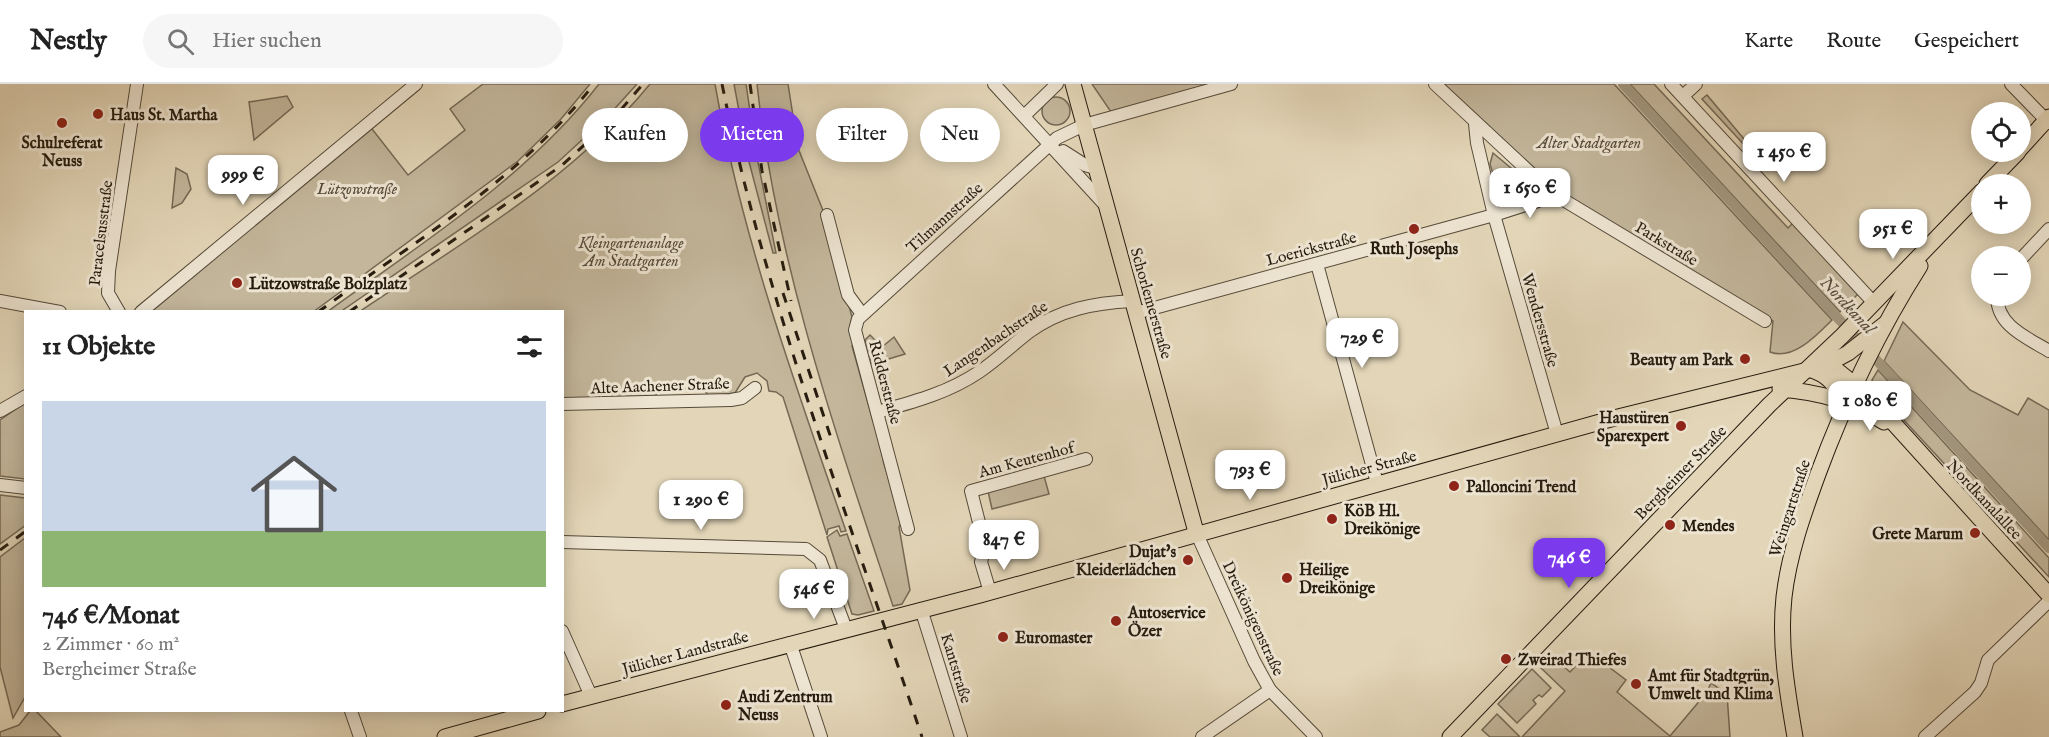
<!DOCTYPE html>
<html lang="de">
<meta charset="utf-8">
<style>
body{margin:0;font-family:"IM FELL English",serif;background:#f6f6f6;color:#222;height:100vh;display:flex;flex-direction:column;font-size:22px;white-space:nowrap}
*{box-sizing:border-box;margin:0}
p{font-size:20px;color:#767676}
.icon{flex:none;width:33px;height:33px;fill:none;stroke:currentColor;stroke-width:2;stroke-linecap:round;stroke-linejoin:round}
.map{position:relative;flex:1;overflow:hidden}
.details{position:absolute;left:24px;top:226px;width:540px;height:402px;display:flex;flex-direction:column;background:#fff;border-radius:0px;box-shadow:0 3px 15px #0003}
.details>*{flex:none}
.guide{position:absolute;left:582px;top:24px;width:570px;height:54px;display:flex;gap:12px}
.tools{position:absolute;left:1971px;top:18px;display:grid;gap:12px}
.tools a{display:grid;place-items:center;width:60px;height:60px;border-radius:50%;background:#fff;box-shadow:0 3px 15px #0003;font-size:30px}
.price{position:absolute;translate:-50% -51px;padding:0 14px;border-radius:12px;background:#fff;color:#222;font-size:20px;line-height:39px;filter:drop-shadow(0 2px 3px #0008)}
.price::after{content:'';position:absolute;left:50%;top:36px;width:18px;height:14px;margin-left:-9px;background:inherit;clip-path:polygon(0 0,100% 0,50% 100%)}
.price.current{background:#7c3aed;color:#fff}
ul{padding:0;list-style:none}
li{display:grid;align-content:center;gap:12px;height:318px;padding:0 18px}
li span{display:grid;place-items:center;height:186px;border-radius:0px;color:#555}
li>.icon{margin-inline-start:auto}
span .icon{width:108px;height:108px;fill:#fffc;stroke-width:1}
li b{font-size:26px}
h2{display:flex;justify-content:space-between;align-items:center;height:72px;padding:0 18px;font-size:26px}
.pill{padding:0 21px;border-radius:27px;background:#fff;box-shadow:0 3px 15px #0003;font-size:21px;line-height:54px}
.pill.current{background:#7c3aed;color:#fff}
header{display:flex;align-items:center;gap:36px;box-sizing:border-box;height:84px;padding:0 30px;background:#fff;border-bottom:2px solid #e0e0e0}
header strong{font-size:28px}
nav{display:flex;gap:33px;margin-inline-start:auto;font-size:21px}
.search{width:420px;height:54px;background:#f6f6f6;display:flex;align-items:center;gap:15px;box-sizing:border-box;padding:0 21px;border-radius:33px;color:#767676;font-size:22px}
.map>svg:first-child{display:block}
.green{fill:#c3b69b;stroke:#746955;stroke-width:1.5}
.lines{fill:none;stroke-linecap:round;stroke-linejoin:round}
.canal{stroke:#a3977f;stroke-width:10}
.minor-casing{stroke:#554a39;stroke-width:14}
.major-casing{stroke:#261c0f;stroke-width:17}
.minor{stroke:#ede4d1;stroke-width:12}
.major{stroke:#e3d6b8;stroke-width:15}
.rail{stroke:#261c0f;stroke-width:3;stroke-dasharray:10 10;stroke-linecap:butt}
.poi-dot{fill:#8f2418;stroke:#ede4d1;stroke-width:2}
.labels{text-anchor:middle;stroke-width:6;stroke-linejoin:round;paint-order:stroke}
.poi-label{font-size:16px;font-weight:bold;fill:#261c0f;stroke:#ede4d1;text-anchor:start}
.park-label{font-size:16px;font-style:italic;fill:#554a39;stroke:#ede4d1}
.street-label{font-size:16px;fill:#261c0f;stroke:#ede4d1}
.water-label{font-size:18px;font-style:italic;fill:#584d3c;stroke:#ede4d1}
</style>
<header>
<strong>Nestly</strong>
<div class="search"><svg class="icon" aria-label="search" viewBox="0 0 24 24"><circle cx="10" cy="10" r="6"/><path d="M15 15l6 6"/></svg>Hier suchen</div>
<nav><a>Karte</a><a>Route</a><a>Gespeichert</a></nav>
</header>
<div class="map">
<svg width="2049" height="653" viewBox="0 0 2049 653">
<rect width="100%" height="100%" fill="#e3d6b8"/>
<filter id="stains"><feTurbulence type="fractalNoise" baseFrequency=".00333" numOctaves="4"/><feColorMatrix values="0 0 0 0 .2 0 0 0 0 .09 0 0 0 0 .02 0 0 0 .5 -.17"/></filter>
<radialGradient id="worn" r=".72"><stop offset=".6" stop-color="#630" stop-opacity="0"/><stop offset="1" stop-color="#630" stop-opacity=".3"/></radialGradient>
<!-- green -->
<g class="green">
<polygon points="483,0 590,0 561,35 518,77 313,228 147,228 369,41 408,91 465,46 450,25"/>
<path d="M599,0H637L609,31L558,78L340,228H327C422,159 526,94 599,0Z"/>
<path d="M650,0H715C742,154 795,300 846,447L841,448L839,442L828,445L827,451L783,313L776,308L769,307L767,297L757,289L745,293L735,309L709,312L703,305H662L653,313L563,314L562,228H359C461,159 571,97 650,0Z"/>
<polygon points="734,0 746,0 756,68 776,169 773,169 747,70"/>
<path d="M757,0H788L798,64L824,129L852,233L850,243L856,260L852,262L873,337H876L884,380L903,436L899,443L910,506L902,520L893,522C837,352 776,179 757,0Z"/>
<polygon points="1092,0 1214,0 1111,28"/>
<path d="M1441,0H1614L1832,236C1817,251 1793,277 1770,268L1773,237L1561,112Z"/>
<polygon points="1630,0 1654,0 1788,144 1793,139 1858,210 1840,228"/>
<polygon points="1707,11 1760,74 1758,76 1702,15"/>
<polygon points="287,12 293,23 254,56 249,18"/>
<circle cx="1056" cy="27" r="14"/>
<polygon points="1493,69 1529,99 1532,104 1530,110 1505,118 1501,116 1490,80"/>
<polygon points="176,84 187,90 191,105 182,119 172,124"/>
<polygon points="1903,238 1970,306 2018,331 2028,314 2049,326 2049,456 1884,277"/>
<polygon points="870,251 882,263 894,253 905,270 872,280 865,256"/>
<polygon points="1878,286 2049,474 2049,493 1877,307 1872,296"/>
<polygon points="25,319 25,395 0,392 0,336"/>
<polygon points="1044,392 1049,410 992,425 988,407"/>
<polygon points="0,411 25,414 26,441 0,460"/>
<polygon points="837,446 840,452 847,450 874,527 858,531 852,530 827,453"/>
<polygon points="25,454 25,613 13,634 0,583 0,473"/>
<polygon points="1589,568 1626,596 1617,608 1670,652 1707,608 1711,599 1727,610 1730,653 1522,653 1565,607 1541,584 1553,573 1570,588"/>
<polygon points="1532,585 1551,604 1542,613 1539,611 1533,616 1536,620 1517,639 1498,620"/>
<polygon points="30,627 36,627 61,653 0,653 0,648 19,641"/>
<polygon points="1497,630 1520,653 1490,653 1482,646"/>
</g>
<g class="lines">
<!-- canal -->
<polyline class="canal" points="1623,0 2049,464"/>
<defs>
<g id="minor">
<polyline points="994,0 1105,121"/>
<polyline points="1435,0 1552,109 1765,237"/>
<polyline points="1671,0 1874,219"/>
<polyline points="2011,0 2049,39"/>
<polyline points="1683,12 1696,0"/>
<polyline points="1024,32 1057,0"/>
<polyline points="1475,40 1477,59 1494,131 1557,350"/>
<polyline points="1063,67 1085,81 1095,84"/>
<polyline points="827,131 848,211 862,230"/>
<polyline points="2020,176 2049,145"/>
<polyline points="1317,180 1377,399"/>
<path d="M1997,212C1997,242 2026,253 2049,267"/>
<polyline points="0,217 60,228"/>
<polyline points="119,228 108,209 109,187 137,0"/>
<polyline points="141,228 416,0"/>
<polyline points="1136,229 1494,131 1538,117 1552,109"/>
<polyline points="562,320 731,316 742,314 755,304"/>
<polyline points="0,327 26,312"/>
<path d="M877,328C913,318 948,309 979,288C997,276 1012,261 1029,248C1060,225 1095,219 1132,217"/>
<polyline points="0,401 26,404"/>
<polyline points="908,445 855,246 858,235 1057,54 1084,41 1231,0"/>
<polyline points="1196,448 1254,577 1270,606 1316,653"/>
<polyline points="562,458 806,465 820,476 846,545"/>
<polyline points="990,508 981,478 985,462 971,407 1086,375"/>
<polyline points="921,525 961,653"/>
<polyline points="562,547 591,612"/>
<polyline points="790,559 821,653"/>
<polyline points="351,627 360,653"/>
<polyline points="1202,653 1270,606"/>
<polyline points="1925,653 1975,608 1981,599 1988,576 2049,517"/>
</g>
<g id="major">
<polyline points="1073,0 1196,448"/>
<polyline points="2020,65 2049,33"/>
<polyline points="1987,100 2018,68"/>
<polyline points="1819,281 1838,287 1869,312 2049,511"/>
<path d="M1809,285C1826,290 1841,302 1839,321"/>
<path d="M1780,305C1819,308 1851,317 1884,338"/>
<polyline points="562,620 980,511 1618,333 1824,282 1848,269 1885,240"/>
<polyline points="445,653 538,627"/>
<polyline points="1450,653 1769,321 1842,252 1982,107"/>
<path d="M1795,653C1787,606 1779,561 1784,513C1789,470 1803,431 1818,390C1845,317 1878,248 1920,182"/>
</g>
</defs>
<!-- minor casing -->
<use href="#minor" class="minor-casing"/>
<!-- major casing -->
<use href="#major" class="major-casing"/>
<!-- minor -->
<use href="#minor" class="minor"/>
<!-- major -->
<use href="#major" class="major"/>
<!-- rail -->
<g class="rail">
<path d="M722,0C767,223 850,437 922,653"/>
<polyline points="750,0 762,87 791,217"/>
<polyline points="783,209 832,357"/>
<path d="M318,228C414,158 520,95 594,0"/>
<polyline points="349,228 561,82 612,36 643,0"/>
<polyline points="0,466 26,447"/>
</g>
</g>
<!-- markers -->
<g class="poi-dot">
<circle cx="98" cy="30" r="6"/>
<circle cx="62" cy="39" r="6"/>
<circle cx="1414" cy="145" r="6"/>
<circle cx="237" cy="199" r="6"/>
<circle cx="1745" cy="275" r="6"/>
<circle cx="1681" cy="342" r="6"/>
<circle cx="1454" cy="402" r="6"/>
<circle cx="1332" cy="435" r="6"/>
<circle cx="1670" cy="441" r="6"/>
<circle cx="1975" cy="449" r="6"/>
<circle cx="1188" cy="476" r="6"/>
<circle cx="1287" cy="494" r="6"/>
<circle cx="1116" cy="537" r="6"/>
<circle cx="1003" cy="553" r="6"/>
<circle cx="1506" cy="575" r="6"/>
<circle cx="1636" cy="600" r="6"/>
<circle cx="726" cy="621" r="6"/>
</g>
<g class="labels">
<!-- poi labels -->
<g class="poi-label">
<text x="110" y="36">Haus St. Martha</text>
<text x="62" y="64" text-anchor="middle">Schulreferat<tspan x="62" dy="18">Neuss</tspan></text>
<text x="1414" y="170" text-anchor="middle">Ruth Josephs</text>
<text x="249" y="205">Lützowstraße Bolzplatz</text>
<text x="1733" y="281" text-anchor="end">Beauty am Park</text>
<text x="1669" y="339" text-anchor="end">Haustüren<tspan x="1669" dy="18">Sparexpert</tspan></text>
<text x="1466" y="408">Palloncini Trend</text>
<text x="1344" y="432">KöB Hl.<tspan x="1344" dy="18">Dreikönige</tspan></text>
<text x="1682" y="447">Mendes</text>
<text x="1963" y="455" text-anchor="end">Grete Marum</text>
<text x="1176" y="473" text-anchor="end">Dujat's<tspan x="1176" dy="18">Kleiderlädchen</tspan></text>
<text x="1299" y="491">Heilige<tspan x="1299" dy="18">Dreikönige</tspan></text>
<text x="1128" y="534">Autoservice<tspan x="1128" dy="18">Özer</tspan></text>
<text x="1015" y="559">Euromaster</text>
<text x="1518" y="581">Zweirad Thiefes</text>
<text x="1648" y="597">Amt für Stadtgrün,<tspan x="1648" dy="18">Umwelt und Klima</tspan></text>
<text x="738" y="618">Audi Zentrum<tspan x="738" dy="18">Neuss</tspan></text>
</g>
<!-- park labels -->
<g class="park-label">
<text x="1589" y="64">Alter Stadtgarten</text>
<text x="357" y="110">Lützowstraße</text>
<text x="631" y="164">Kleingartenanlage<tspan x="631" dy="18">Am Stadtgarten</tspan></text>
</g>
<!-- street labels -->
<g class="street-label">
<text transform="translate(944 133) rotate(-42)" y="6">Tilmannstraße</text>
<text transform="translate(100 149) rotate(-83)" y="6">Paracelsusstraße</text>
<text transform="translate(1667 159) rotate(31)" y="6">Parkstraße</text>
<text transform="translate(1311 164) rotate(-15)" y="6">Loerickstraße</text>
<text transform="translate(1152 219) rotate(74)" y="6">Schorlemerstraße</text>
<text transform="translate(1541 236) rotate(74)" y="6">Wendersstraße</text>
<text transform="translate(995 254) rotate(-34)" y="6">Langenbachstraße</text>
<text transform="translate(886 298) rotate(75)" y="6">Ridderstraße</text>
<text transform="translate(660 301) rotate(-2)" y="6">Alte Aachener Straße</text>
<text transform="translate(1026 375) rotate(-15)" y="6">Am Keutenhof</text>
<text transform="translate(1369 383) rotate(-15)" y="6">Jülicher Straße</text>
<text transform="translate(1680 388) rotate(-46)" y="6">Bergheimer Straße</text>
<text transform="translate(1985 415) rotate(47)" y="6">Nordkanalallee</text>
<text transform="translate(1789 424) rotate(-72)" y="6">Weingartstraße</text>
<text transform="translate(1254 534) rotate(65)" y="6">Dreikönigenstraße</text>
<text transform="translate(685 568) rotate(-15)" y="6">Jülicher Landstraße</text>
<text transform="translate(957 584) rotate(73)" y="6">Kantstraße</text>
</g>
<!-- water labels -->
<g class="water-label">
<text transform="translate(1848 221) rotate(47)" y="6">Nordkanal</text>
</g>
</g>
<rect width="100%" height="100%" filter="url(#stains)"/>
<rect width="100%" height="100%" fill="url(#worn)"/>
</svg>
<div class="tools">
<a><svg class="icon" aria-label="locate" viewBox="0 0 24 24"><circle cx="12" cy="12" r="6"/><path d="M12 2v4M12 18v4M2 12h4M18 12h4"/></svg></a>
<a>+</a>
<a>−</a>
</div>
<b class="price" style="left:1784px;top:99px">1 450 €</b>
<b class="price" style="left:243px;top:122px">999 €</b>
<b class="price" style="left:1530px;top:135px">1 650 €</b>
<b class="price" style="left:1893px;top:176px">951 €</b>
<b class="price" style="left:1362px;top:285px">729 €</b>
<b class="price" style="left:1870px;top:348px">1 080 €</b>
<b class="price" style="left:1250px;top:417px">793 €</b>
<b class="price" style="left:701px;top:447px">1 290 €</b>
<b class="price" style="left:1004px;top:487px">847 €</b>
<b class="price current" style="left:1569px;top:505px">746 €</b>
<b class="price" style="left:814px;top:536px">546 €</b>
<div class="guide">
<a class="pill">Kaufen</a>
<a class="pill current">Mieten</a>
<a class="pill">Filter</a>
<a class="pill">Neu</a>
</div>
<section class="details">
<h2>11 Objekte<svg class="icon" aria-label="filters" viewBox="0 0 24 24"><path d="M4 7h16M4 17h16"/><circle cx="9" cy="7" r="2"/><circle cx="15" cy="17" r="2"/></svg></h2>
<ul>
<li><span style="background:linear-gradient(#c9d6e8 70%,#8fb573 0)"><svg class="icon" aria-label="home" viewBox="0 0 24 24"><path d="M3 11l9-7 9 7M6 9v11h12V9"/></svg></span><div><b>746 €/Monat</b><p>2 Zimmer · 60 m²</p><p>Bergheimer Straße</p></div></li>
</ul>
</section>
</div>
